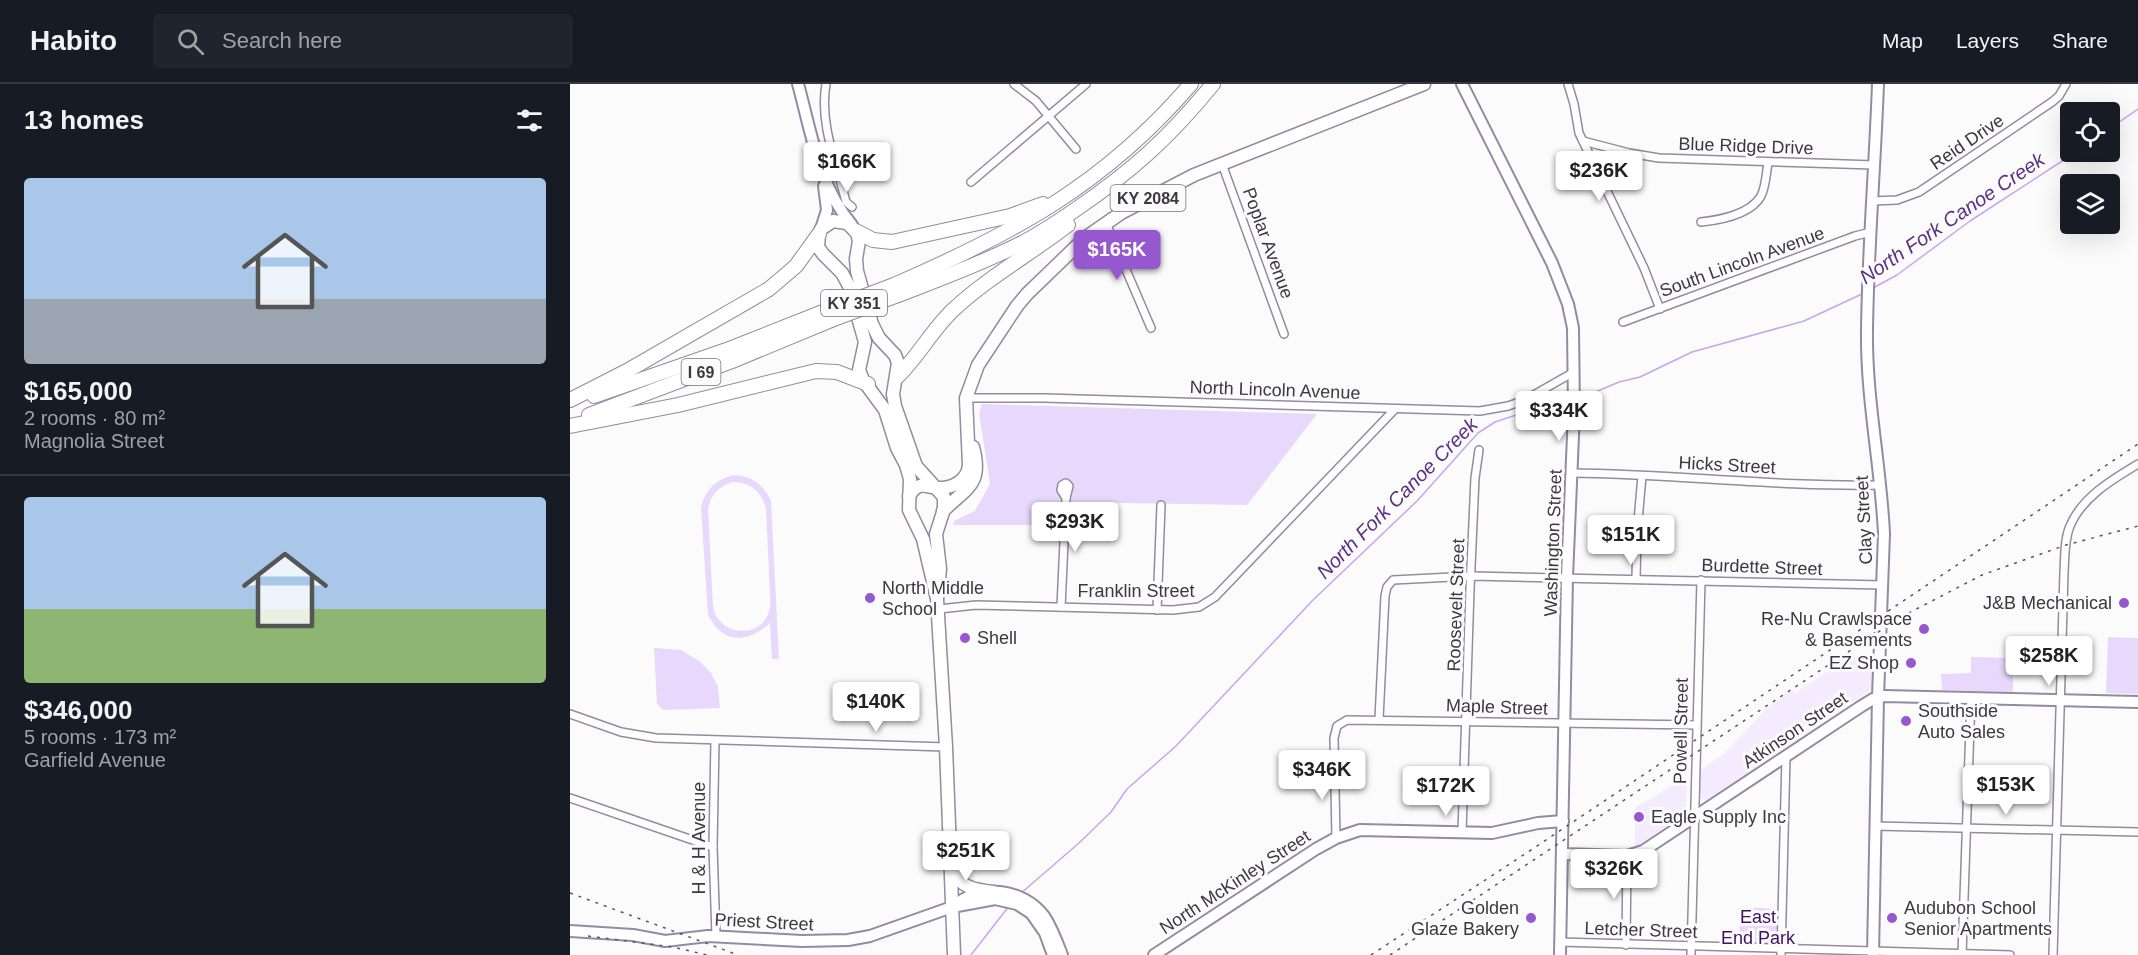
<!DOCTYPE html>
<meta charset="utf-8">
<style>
body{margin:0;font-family:Arial,sans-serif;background:#20242c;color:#f1f3f6;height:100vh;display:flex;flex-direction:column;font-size:22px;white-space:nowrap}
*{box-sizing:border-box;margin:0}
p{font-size:20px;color:#9ea1a6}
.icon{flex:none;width:33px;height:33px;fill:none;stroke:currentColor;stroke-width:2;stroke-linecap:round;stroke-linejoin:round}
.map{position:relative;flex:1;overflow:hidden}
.drawer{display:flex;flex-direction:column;background:#171b24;width:570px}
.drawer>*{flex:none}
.fabs{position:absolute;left:1490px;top:18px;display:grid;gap:12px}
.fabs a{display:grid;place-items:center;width:60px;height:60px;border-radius:6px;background:#171b24;box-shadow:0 6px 24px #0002;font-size:30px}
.price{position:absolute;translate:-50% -51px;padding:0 14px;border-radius:6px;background:#fff;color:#222;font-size:20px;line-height:39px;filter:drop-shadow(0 2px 3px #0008)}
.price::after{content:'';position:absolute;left:50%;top:36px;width:18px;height:14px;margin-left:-9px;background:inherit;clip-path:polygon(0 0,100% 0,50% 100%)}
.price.active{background:#9658ce;color:#fff}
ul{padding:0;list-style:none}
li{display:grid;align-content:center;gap:12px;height:318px;padding:0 24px}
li+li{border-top:2px solid #363941}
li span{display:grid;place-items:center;height:186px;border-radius:6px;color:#555}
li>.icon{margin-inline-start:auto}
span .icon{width:108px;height:108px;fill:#fffc;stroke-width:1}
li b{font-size:26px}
h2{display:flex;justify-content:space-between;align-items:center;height:72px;padding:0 24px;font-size:26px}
header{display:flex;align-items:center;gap:36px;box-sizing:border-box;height:84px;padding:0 30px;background:#171b24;border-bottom:2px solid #363941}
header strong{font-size:28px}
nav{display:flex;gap:33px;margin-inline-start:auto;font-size:21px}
.search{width:420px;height:54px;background:#20242c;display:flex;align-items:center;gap:15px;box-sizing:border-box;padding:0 21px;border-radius:6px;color:#9ea1a6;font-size:22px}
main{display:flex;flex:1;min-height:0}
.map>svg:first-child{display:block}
.built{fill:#f4ebff}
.green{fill:#e8d8fc;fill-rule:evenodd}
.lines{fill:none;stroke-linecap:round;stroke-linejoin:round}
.stream{stroke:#c8a5ee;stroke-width:1.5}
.street-casing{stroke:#958aa2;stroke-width:10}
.secondary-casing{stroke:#958aa2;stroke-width:14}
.primary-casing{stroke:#958aa2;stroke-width:15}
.highway-casing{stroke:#958aa2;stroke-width:16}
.street{stroke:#fff;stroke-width:7}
.secondary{stroke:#fff;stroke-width:10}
.primary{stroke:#fff;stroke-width:12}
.highway{stroke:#fff;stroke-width:14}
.rail{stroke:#5a565f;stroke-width:1.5;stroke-dasharray:3 6;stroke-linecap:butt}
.highway-bridge-casing{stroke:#958aa2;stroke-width:16;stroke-linecap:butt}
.highway-bridge{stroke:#fff;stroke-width:14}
.poi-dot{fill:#9658ce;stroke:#fbfbfb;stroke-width:2}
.labels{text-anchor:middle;stroke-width:6;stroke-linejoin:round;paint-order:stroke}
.shield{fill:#fbfbfb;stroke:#75727a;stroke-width:1.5}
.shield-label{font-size:16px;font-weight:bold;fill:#3c3842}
.street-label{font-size:18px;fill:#3c3842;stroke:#fbfbfb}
.poi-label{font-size:18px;fill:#3c3842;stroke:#fbfbfb;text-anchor:start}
.park-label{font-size:18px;fill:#400f64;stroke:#fbfbfb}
.water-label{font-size:20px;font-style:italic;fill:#5c3084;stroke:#fbfbfb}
</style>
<header>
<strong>Habito</strong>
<div class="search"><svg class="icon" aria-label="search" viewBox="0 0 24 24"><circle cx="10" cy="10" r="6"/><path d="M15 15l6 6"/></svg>Search here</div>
<nav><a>Map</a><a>Layers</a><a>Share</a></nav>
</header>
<main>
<section class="drawer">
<h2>13 homes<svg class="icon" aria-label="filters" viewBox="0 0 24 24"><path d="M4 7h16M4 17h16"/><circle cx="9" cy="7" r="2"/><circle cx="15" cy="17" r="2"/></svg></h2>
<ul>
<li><span style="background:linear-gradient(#a9c7e8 65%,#9aa5b1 0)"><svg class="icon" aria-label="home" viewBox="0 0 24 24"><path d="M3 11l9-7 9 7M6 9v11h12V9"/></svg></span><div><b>$165,000</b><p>2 rooms · 80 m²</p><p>Magnolia Street</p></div></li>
<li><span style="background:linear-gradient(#a9c7e8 60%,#8fb573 0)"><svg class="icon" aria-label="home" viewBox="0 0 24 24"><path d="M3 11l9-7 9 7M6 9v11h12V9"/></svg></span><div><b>$346,000</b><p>5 rooms · 173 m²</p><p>Garfield Avenue</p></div></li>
</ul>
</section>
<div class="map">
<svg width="1568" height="871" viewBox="0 0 1568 871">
<rect width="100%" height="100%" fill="#fbfbfb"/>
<!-- built -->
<g class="built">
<polygon points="1289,571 1303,573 1303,604 1136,717 1130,713 1131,686 1155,669 1198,623 1222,606 1225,609 1258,587"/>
<polygon points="1117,693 1116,729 1065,764 1065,724"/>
</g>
<!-- green -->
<g class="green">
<polygon points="412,320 747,330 677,421 490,418 489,441 383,441 384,437 405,427 420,400 409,329"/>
<path d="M164,391C182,392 193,400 201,417L209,575H202L200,539C178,559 153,561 138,531L131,423C136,405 146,395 164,391ZM162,398C180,398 192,407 196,425C197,446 198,468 199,489C199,500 201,512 200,522C197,555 150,555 143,523L138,426C140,411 148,403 162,398Z"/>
<polygon points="1538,553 1568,554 1568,610 1536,609"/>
<polygon points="84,564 111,566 129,577 141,589 148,603 150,624 93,626 87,620"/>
<polygon points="1401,573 1443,574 1443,608 1372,606 1371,590 1401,589"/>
<polygon points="1170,823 1208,825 1207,862 1169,861"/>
</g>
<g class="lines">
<!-- stream -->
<g class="stream">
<polyline points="1539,45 1568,25"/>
<polyline points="1303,204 1327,191 1400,137 1506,68"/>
<polyline points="1009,312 1023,309 1049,298 1070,293 1122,268 1234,237 1294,209"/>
<polyline points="450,810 509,759 541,728 557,705 606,662 742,517 847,417 908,349 925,338 998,314"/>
<polyline points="401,871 439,822"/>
</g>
<defs>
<g id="street">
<path d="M256,0C249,40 267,80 276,118L282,123"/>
<polyline points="444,0 466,17 506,65"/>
<polyline points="998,0 1004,20 1009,49 1074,184 1090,225"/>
<polyline points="1013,57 1059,69 1089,74 1304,81"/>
<polyline points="652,80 714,250"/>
<polyline points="401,98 516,0"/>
<polyline points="1302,117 1327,116 1349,108 1482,18 1489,12 1496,0"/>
<path d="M1131,138C1150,136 1181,130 1191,112C1196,102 1196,90 1198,79"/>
<polyline points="536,139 581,244"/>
<polyline points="1053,238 1285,152 1301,148"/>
<polyline points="396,314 474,314 910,327 938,322 955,316 1004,288"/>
<path d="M1002,389C1105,390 1207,403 1310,401"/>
<polygon points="496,399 499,402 496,414 491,406 492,401"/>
<polyline points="1066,495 1067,448 1072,392"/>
<polyline points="491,523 496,414"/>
<polyline points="369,525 406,521 603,526 629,523 645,513 825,325"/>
<polyline points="587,526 591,421"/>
<polyline points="0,630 51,648 86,654 376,663"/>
<polyline points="809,635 815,512 817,503 823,496 902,492 1313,501"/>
<polyline points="145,657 143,763 146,852"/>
<polyline points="0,714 143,763"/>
<polyline points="1305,742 1568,748"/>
<polyline points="892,748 900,505 905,394 909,366"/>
<polyline points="766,754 764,654 767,642 777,636 1126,641"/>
<polyline points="990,858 1440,871"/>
<polyline points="1056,861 1057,772"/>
<polyline points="1121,871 1131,496"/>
<polyline points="1211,871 1216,673"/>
<polyline points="1392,871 1401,614"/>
<path d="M1483,871L1494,488C1495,473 1494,456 1500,442C1512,413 1543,395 1568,380"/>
</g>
<g id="secondary">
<path d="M228,0C241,47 249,103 282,141"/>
<polyline points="892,0 982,179 998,220 1003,244 1004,328 997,493 990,871"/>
<polyline points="251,145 257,126 254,102"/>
<polyline points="992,770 1057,772 1073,767 1290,623 1303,615 1314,612 1568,618"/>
<path d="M383,823C408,799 453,804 474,832C482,844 487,858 492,871"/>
<polyline points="0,847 63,851 95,857 138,852 232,857 278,856 300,852 382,823 425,815 447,820 461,829 475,849 483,871"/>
<polyline points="584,871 746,765 766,754 790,746 922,749 968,739 993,737"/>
<path d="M1303,871L1308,613L1314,450C1311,382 1296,315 1297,246C1298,164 1305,82 1308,0"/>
</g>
<g id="primary">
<path d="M339,412C350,394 357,405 372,404C385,403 398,395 399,381L396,314L408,281L447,222L457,210L515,154L551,129L624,91L854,0"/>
<path d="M373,427C397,403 413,401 403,363"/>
<polyline points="367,515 370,485 366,450 374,425 374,413 346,382 325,322 323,310 328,279 325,271 309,254 302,240 287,187 286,175 289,157 287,149 277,139 263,137 251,145 249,150 248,163 253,170 272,189 279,202 295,258 289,286 293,296 315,326 327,364 336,381 340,395 339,426 353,455 367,515 376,663 384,871"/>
<path d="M381,784C390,804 405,806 424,808"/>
</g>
<g id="highway">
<polyline points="286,147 303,156 322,158 440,132 473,120"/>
<path d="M324,201C444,149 534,101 621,0"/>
<path d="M328,211C367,196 408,181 446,162C467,152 486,139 505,126C562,87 599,54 643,0"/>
<path d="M327,293C348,273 361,247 383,226C417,194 460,170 498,141"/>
<polyline points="24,312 162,264 258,226"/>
<polyline points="0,316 57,287 199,205 226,182 249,150"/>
<polyline points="19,331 162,277 261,236"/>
<polyline points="0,342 108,321 246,287 267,288 298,300"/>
</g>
</defs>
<!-- street casing -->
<use href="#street" class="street-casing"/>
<!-- secondary casing -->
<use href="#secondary" class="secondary-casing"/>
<!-- primary casing -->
<use href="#primary" class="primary-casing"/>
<!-- highway casing -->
<use href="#highway" class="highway-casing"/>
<!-- street -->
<use href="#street" class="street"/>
<!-- secondary -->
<use href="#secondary" class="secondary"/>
<!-- primary -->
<use href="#primary" class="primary"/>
<!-- highway -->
<use href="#highway" class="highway"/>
<!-- rail -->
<g class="rail">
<polyline points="0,809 168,871"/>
<polyline points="18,852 103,863 137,871"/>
<polyline points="801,871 961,766 1568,360"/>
<polyline points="820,871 1331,533 1412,491 1496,461 1568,442"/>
</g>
<defs>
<g id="highway-bridge">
<polyline points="258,226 324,201"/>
<polyline points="261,236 328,211"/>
</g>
</defs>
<!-- highway-bridge casing -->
<use href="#highway-bridge" class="highway-bridge-casing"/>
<!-- highway-bridge -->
<use href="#highway-bridge" class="highway-bridge"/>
</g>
<!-- markers -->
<g class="poi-dot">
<circle cx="300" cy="514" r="6"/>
<circle cx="1554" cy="519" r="6"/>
<circle cx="1354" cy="545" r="6"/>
<circle cx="395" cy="554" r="6"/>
<circle cx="1341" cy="579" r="6"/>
<circle cx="1336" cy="637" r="6"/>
<circle cx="1069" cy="733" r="6"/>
<circle cx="961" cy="834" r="6"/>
<circle cx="1322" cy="834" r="6"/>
</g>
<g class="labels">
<!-- shield labels -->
<g class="shield">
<rect x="540.5" y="101" width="75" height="26" rx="4.5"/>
<rect x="251" y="206" width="66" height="26" rx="4.5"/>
<rect x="111.5" y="275" width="39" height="26" rx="4.5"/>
</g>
<g class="shield-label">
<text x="578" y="120">KY 2084</text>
<text x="284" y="225">KY 351</text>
<text x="131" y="294">I 69</text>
</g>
<!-- street labels -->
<g class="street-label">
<text transform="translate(1397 58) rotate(-34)" y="6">Reid Drive</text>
<text transform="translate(1176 62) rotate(2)" y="6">Blue Ridge Drive</text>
<text transform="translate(698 159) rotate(70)" y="6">Poplar Avenue</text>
<text transform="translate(1172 178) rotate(-20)" y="6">South Lincoln Avenue</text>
<text transform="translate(705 306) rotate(2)" y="6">North Lincoln Avenue</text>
<text transform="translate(1157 381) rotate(3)" y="6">Hicks Street</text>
<text transform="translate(1294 436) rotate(-93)" y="6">Clay Street</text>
<text transform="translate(983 459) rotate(-88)" y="6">Washington Street</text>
<text transform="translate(1192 483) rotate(2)" y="6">Burdette Street</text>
<text x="566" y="513">Franklin Street</text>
<text transform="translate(886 521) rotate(-88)" y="6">Roosevelt Street</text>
<text transform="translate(927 623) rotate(2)" y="6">Maple Street</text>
<text transform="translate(1225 646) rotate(-34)" y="6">Atkinson Street</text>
<text transform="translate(1111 647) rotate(-89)" y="6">Powell Street</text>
<text transform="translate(129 754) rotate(-90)" y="6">H &amp; H Avenue</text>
<text transform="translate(665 798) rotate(-33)" y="6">North McKinley Street</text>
<text transform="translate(194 838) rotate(3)" y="6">Priest Street</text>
<text transform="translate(1071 846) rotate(2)" y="6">Letcher Street</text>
</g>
<!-- poi labels -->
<g class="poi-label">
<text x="312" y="510">North Middle<tspan x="312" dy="21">School</tspan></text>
<text x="1542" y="525" text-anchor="end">J&amp;B Mechanical</text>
<text x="1342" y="541" text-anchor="end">Re-Nu Crawlspace<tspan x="1342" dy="21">&amp; Basements</tspan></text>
<text x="407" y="560">Shell</text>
<text x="1329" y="585" text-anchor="end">EZ Shop</text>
<text x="1348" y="633">Southside<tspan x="1348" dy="21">Auto Sales</tspan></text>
<text x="1081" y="739">Eagle Supply Inc</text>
<text x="949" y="830" text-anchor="end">Golden<tspan x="949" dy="21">Glaze Bakery</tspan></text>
<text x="1334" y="830">Audubon School<tspan x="1334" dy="21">Senior Apartments</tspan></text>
</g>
<!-- park labels -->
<g class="park-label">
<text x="1188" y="839">East<tspan x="1188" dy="21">End Park</tspan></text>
</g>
<!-- water labels -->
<g class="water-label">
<text transform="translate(1382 134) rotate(-34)" y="7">North Fork Canoe Creek</text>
<text transform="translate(827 414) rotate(-45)" y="7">North Fork Canoe Creek</text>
</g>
</g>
</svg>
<div class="fabs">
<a><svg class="icon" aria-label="locate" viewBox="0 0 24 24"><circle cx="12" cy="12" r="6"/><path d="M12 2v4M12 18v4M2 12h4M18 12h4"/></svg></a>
<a><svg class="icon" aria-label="layers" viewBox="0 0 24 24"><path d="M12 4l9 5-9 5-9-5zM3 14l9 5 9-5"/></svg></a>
</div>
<b class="price" style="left:277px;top:109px">$166K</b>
<b class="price" style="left:1029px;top:118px">$236K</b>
<b class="price active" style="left:547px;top:197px">$165K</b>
<b class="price" style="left:989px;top:358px">$334K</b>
<b class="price" style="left:505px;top:469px">$293K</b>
<b class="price" style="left:1061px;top:482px">$151K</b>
<b class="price" style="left:1479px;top:603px">$258K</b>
<b class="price" style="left:306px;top:649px">$140K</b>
<b class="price" style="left:752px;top:717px">$346K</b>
<b class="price" style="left:1436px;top:732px">$153K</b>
<b class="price" style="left:876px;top:733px">$172K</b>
<b class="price" style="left:396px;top:798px">$251K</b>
<b class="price" style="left:1044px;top:816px">$326K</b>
</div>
</main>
